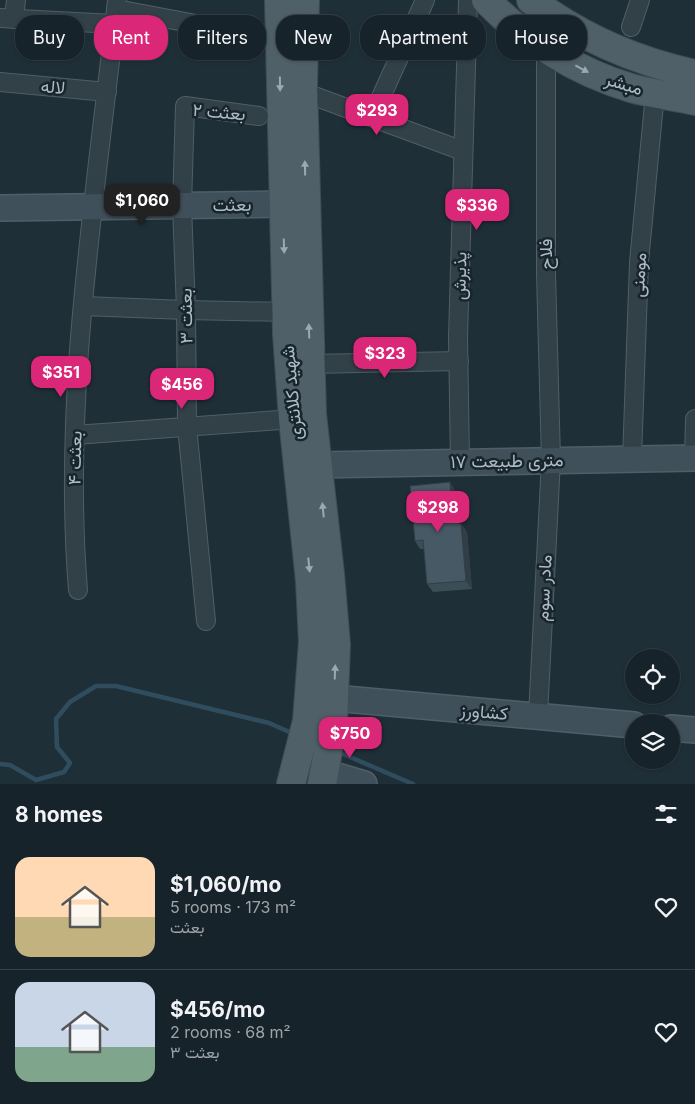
<!DOCTYPE html>
<meta charset="utf-8">
<style>
body{margin:0;font-family:Inter,Vazirmatn,sans-serif;background:#242f36;color:#f1f3f6;height:100vh;display:flex;flex-direction:column;font-size:19px;white-space:nowrap}
*{box-sizing:border-box;margin:0}
p{font-size:16px;color:#9ea4a8}
.icon{flex:none;width:28px;height:28px;fill:none;stroke:currentColor;stroke-width:2;stroke-linecap:round;stroke-linejoin:round}
.map{position:relative;height:784px;overflow:hidden}
.panel{display:flex;flex-direction:column;background:#17232a;flex:1}
.panel>*{flex:none}
.hud{position:absolute;left:15px;top:15px;width:665px;height:45px;display:flex;gap:10px}
.tools{position:absolute;left:625px;top:649px;display:grid;gap:10px}
.tools a{display:grid;place-items:center;width:55px;height:55px;border-radius:50%;background:#17232a;box-shadow:0 1px 4px #0004,0 0 0 1px #364047;font-size:25px}
.price{position:absolute;translate:-50% -42px;padding:0 11px;border-radius:10px;background:#db2777;color:#fff;font-size:16px;line-height:32px;filter:drop-shadow(0 1px 2px #0008)}
.price::after{content:'';position:absolute;left:50%;top:30px;width:15px;height:11px;margin-left:-8px;background:inherit;clip-path:polygon(0 0,100% 0,50% 100%)}
.price.current{background:#222;color:#fff}
ul{padding:0;list-style:none}
li{display:flex;align-items:center;gap:15px;height:125px;padding:0 15px}
li+li{border-top:1px solid #364047}
li span{display:grid;place-items:center;flex:none;width:140px;height:100px;border-radius:15px;color:#555}
li>.icon{margin-inline-start:auto}
span .icon{width:60px;height:60px;fill:#fffc;stroke-width:1}
li b{font-size:21px}
h2{display:flex;justify-content:space-between;align-items:center;height:60px;padding:0 15px;font-size:21px}
.chip{padding:0 18px;border-radius:20px;background:#17232a;box-shadow:0 1px 4px #0004,0 0 0 1px #364047;font-size:18px;line-height:45px}
.chip.current{background:#db2777;color:#fff}
.map>svg:first-child{display:block}
.lines{fill:none;stroke-linecap:round;stroke-linejoin:round}
.stream{stroke:#2f4d5e;stroke-width:4.5}
.street-casing{stroke:#505e66;stroke-width:20}
.secondary-casing{stroke:#505e66;stroke-width:28}
.primary-casing{stroke:#3f4c55;stroke-width:30}
.street{stroke:#324048;stroke-width:18}
.secondary{stroke:#40505b;stroke-width:25}
.primary{stroke:#506068;stroke-width:28}
.wall{fill:#3c4d56}
.shaded-wall{fill:#313e46}
.building{fill:#465964;stroke:#313e46}
.oneway{fill:#9aa9b2}
.labels{text-anchor:middle;stroke-width:5;stroke-linejoin:round;paint-order:stroke}
.street-label{font-size:18px;fill:#acbbc5;stroke:#18252c}
</style>
<div class="map">
<svg width="695" height="784" viewBox="0 0 695 784">
<rect width="100%" height="100%" fill="#1f2f38"/>
<g class="lines">
<!-- stream -->
<g class="stream">
<polyline points="336,751 413,784"/>
<polyline points="0,764 10,765 36,780 64,772 70,763 57,747 56,719 70,702 96,686 116,686 269,723 294,734"/>
</g>
<defs>
<g id="street">
<polyline points="116,9 280,40"/>
<polyline points="0,18 114,24"/>
<polyline points="14,19 16,0"/>
<polyline points="631,27 640,0"/>
<polyline points="0,82 107,92"/>
<polyline points="303,92 463,151"/>
<polyline points="372,117 425,0"/>
<polyline points="83,306 186,310 286,312"/>
<polyline points="310,364 459,361"/>
<polyline points="75,435 293,419"/>
<polyline points="694,458 695,419"/>
<polyline points="632,459 639,262 655,93"/>
<polyline points="460,462 458,337 468,0"/>
<path d="M78,590C62,395 96,194 117,0"/>
<polyline points="206,621 187,426 186,310 182,206 185,106 259,116"/>
<polyline points="538,716 551,460 546,274 546,48"/>
</g>
<g id="secondary">
<polyline points="0,208 283,204"/>
<polyline points="318,465 695,458"/>
<polyline points="334,698 634,725"/>
<polyline points="671,728 695,730"/>
<polyline points="324,772 364,784"/>
</g>
<g id="primary">
<polyline points="279,0 287,334 293,419 310,581 313,642 307,721 291,784"/>
<polyline points="305,0 303,84 312,414 330,574 336,645 333,724 322,784"/>
<path d="M486,0C525,40 577,72 631,88C652,94 674,96 695,101"/>
<path d="M531,0C580,37 635,61 695,74"/>
</g>
</defs>
<!-- street casing -->
<use href="#street" class="street-casing"/>
<!-- secondary casing -->
<use href="#secondary" class="secondary-casing"/>
<!-- primary casing -->
<use href="#primary" class="primary-casing"/>
<!-- street -->
<use href="#street" class="street"/>
<!-- secondary -->
<use href="#secondary" class="secondary"/>
<!-- primary -->
<use href="#primary" class="primary"/>
</g>
<!-- wall -->
<polygon class="wall" points="455,490 458,523 461,524 467,532 472,589 433,592 427,584 424,549 420,549 415,541"/>
<!-- shaded-wall -->
<g class="shaded-wall">
<polygon points="450,482 455,490 459,530 453,521"/>
<polygon points="461,524 467,532 472,589 466,581"/>
</g>
<!-- building -->
<polygon class="building" points="450,482 453,521 461,524 466,581 427,584 423,540 415,541 410,486"/>
<!-- one-way arrows -->
<defs><path id="oneway-solid" d="M-6-.8H1V-3.2L6.5 0L1 3.2V.8H-6Z" transform="scale(1.25)"/></defs>
<g class="oneway">
<use href="#oneway-solid" transform="translate(582 69) rotate(28)"/>
<use href="#oneway-solid" transform="translate(280 84) rotate(89)"/>
<use href="#oneway-solid" transform="translate(305 168) rotate(-91)"/>
<use href="#oneway-solid" transform="translate(284 246) rotate(88)"/>
<use href="#oneway-solid" transform="translate(309 331) rotate(-92)"/>
<use href="#oneway-solid" transform="translate(323 510) rotate(-96)"/>
<use href="#oneway-solid" transform="translate(309 565) rotate(84)"/>
<use href="#oneway-solid" transform="translate(335 672) rotate(-88)"/>
</g>
<g class="labels">
<!-- street labels -->
<g class="street-label">
<text transform="translate(624 84) rotate(17)" y="6">مبشر</text>
<text transform="translate(53 87) rotate(5)" y="6">لاله</text>
<text transform="translate(219 112) rotate(5)" y="6">بعثت ۲</text>
<text transform="translate(232 205) rotate(-1)" y="6">بعثت</text>
<text transform="translate(546 254) rotate(-90)" y="6">فلاح</text>
<text transform="translate(639 275) rotate(-87)" y="6">مومنی</text>
<text transform="translate(460 276) rotate(-89)" y="6">پذیرش</text>
<text transform="translate(186 316) rotate(-91)" y="6">بعثت ۳</text>
<text transform="translate(292 393) rotate(-95)" y="6">شهید کلانتری</text>
<text transform="translate(75 458) rotate(-89)" y="6">بعثت ۴</text>
<text transform="translate(507 461) rotate(-1)" y="6">۱۷ متری طبیعت</text>
<text transform="translate(544 588) rotate(-87)" y="6">مادر سوم</text>
<text transform="translate(484 712) rotate(5)" y="6">کشاورز</text>
</g>
</g>
</svg>
<div class="tools">
<a><svg class="icon" aria-label="locate" viewBox="0 0 24 24"><circle cx="12" cy="12" r="6"/><path d="M12 2v4M12 18v4M2 12h4M18 12h4"/></svg></a>
<a><svg class="icon" aria-label="layers" viewBox="0 0 24 24"><path d="M12 4l9 5-9 5-9-5zM3 14l9 5 9-5"/></svg></a>
</div>
<b class="price" style="left:377px;top:136px">$293</b>
<b class="price current" style="left:142px;top:226px">$1,060</b>
<b class="price" style="left:477px;top:231px">$336</b>
<b class="price" style="left:385px;top:379px">$323</b>
<b class="price" style="left:61px;top:398px">$351</b>
<b class="price" style="left:182px;top:410px">$456</b>
<b class="price" style="left:438px;top:533px">$298</b>
<b class="price" style="left:350px;top:759px">$750</b>
<div class="hud">
<a class="chip">Buy</a>
<a class="chip current">Rent</a>
<a class="chip">Filters</a>
<a class="chip">New</a>
<a class="chip">Apartment</a>
<a class="chip">House</a>
</div>
</div>
<section class="panel">
<h2>8 homes<svg class="icon" aria-label="filters" viewBox="0 0 24 24"><path d="M4 7h16M4 17h16"/><circle cx="9" cy="7" r="2"/><circle cx="15" cy="17" r="2"/></svg></h2>
<ul>
<li><span style="background:linear-gradient(#ffd9b3 60%,#c2b280 0)"><svg class="icon" aria-label="home" viewBox="0 0 24 24"><path d="M3 11l9-7 9 7M6 9v11h12V9"/></svg></span><div><b>$1,060/mo</b><p>5 rooms · 173 m²</p><p>بعثت</p></div><svg class="icon" aria-label="heart" viewBox="0 0 24 24"><path d="M12 20l-8-8c-3-5 5-10 8-4 3-6 11-1 8 4z"/></svg></li>
<li><span style="background:linear-gradient(#c9d6e8 65%,#7fa58c 0)"><svg class="icon" aria-label="home" viewBox="0 0 24 24"><path d="M3 11l9-7 9 7M6 9v11h12V9"/></svg></span><div><b>$456/mo</b><p>2 rooms · 68 m²</p><p>بعثت ۳</p></div><svg class="icon" aria-label="heart" viewBox="0 0 24 24"><path d="M12 20l-8-8c-3-5 5-10 8-4 3-6 11-1 8 4z"/></svg></li>
</ul>
</section>
